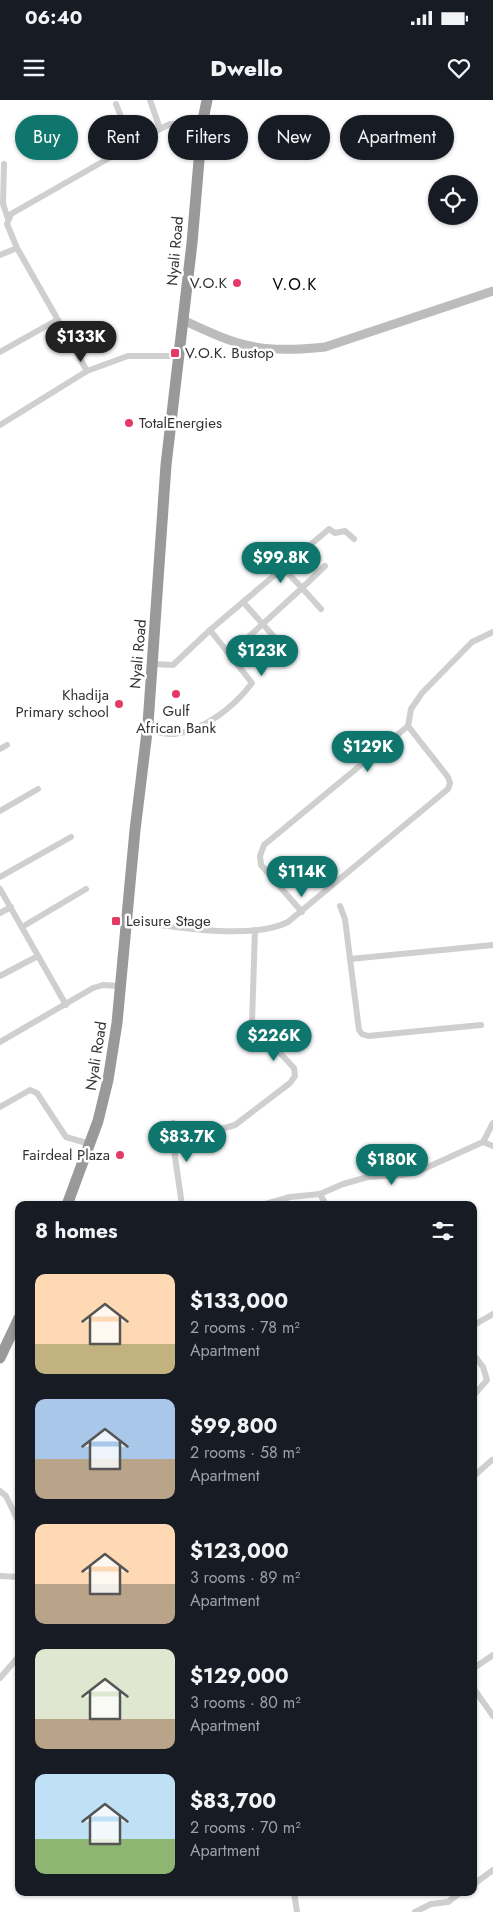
<!DOCTYPE html>
<meta charset="utf-8">
<style>
body{margin:0;font-family:Jost,sans-serif;background:#20242c;color:#f1f3f6;height:100vh;display:flex;flex-direction:column;font-size:19px;white-space:nowrap}
*{box-sizing:border-box;margin:0}
p{font-size:16px;color:#9ea1a6}
.icon{flex:none;width:28px;height:28px;fill:none;stroke:currentColor;stroke-width:2;stroke-linecap:round;stroke-linejoin:round}
.map{position:relative;flex:1;overflow:hidden}
.details{position:absolute;left:15px;top:1101px;width:462px;height:695px;display:flex;flex-direction:column;background:#171b24;border-radius:10px;box-shadow:0 1px 4px #0004}
.details>*{flex:none}
.banner{position:absolute;left:15px;top:15px;width:464px;height:45px;display:flex;gap:10px}
.tools{position:absolute;left:428px;top:75px;display:grid;gap:10px}
.tools a{display:grid;place-items:center;width:50px;height:50px;border-radius:50%;background:#171b24;box-shadow:0 1px 4px #0004;font-size:25px}
.price{position:absolute;translate:-50% -42px;padding:0 11px;border-radius:18px;background:#0f766e;color:#fff;font-size:16px;line-height:32px;filter:drop-shadow(0 1px 2px #0008)}
.price::after{content:'';position:absolute;left:50%;top:30px;width:15px;height:11px;margin-left:-8px;background:inherit;clip-path:polygon(0 0,100% 0,50% 100%)}
.price.current{background:#222;color:#fff}
ul{padding:0;list-style:none}
li{display:flex;align-items:center;gap:15px;height:125px;padding:0 20px}
li span{display:grid;place-items:center;flex:none;width:140px;height:100px;border-radius:10px;color:#555}
li>.icon{margin-inline-start:auto}
span .icon{width:60px;height:60px;fill:#fffc;stroke-width:1}
li b{font-size:21px}
h2{display:flex;justify-content:space-between;align-items:center;height:60px;padding:0 20px;font-size:21px}
.chip{padding:0 18px;border-radius:22px;background:#171b24;box-shadow:0 1px 4px #0004;font-size:18px;line-height:45px}
.chip.current{background:#0f766e;color:#fff}
.status{display:flex;justify-content:space-between;align-items:center;height:35px;padding:0 25px;background:#171b24;direction:ltr}
.status svg{height:14px;fill:currentColor}
header{display:flex;justify-content:space-between;align-items:center;height:65px;padding:0 20px;background:#171b24;font-size:22px;font-weight:800}
.map>svg:first-child{display:block}
.lines{fill:none;stroke-linecap:round;stroke-linejoin:round}
.street{stroke:#cfcfcf;stroke-width:6}
.secondary{stroke:#bcbcbc;stroke-width:9}
.highway{stroke:#999;stroke-width:11}
.poi-dot{fill:#e33a66;stroke:#fff;stroke-width:2}
.labels{text-anchor:middle;stroke-width:5;stroke-linejoin:round;paint-order:stroke}
.street-label{font-size:15px;fill:#323232;stroke:#fff}
.poi-label{font-size:15px;fill:#323232;stroke:#fff;text-anchor:end}
.neighbourhood-label{font-size:16px;letter-spacing:1px;fill:#000;stroke:#fff}
</style>
<div class="status"><b>06:40</b><svg viewBox="0 0 49 12"><path d="M0 12V9h3v3zM5 12V6h3v6zM10 12V3h3v9zM15 12V0h3v12zM26 1h20v11H26zM47 4h2v5h-2z"/></svg></div>
<header><svg class="icon" aria-label="menu" viewBox="0 0 24 24"><path d="M4 6h16M4 12h16M4 18h16"/></svg>Dwello<svg class="icon" aria-label="heart" viewBox="0 0 24 24"><path d="M12 20l-8-8c-3-5 5-10 8-4 3-6 11-1 8 4z"/></svg></header>
<div class="map">
<svg width="493" height="1812" viewBox="0 0 493 1812">
<rect width="100%" height="100%" fill="#fff"/>
<g class="lines">
<!-- street -->
<g class="street">
<polyline points="150,0 160,29"/>
<polyline points="116,4 132,44"/>
<polyline points="4,64 3,104 8,119"/>
<polyline points="0,155 17,148"/>
<polyline points="0,252 57,220"/>
<polyline points="87,271 17,148 7,124 11,114 160,29 170,24 202,25"/>
<polyline points="0,325 87,271 128,256 178,256"/>
<polyline points="283,468 302,488 325,466"/>
<polyline points="243,502 284,548"/>
<polyline points="210,530 329,429 335,433 345,431 354,439"/>
<polyline points="230,554 302,488 321,509"/>
<path d="M147,630C155,631 166,635 174,634C205,630 234,607 252,583L210,530L173,565L153,564"/>
<polyline points="0,649 7,645"/>
<polyline points="0,711 38,689"/>
<polyline points="0,777 71,737"/>
<polyline points="0,789 66,905"/>
<polyline points="340,806 345,819 359,930 362,934 368,936 481,925"/>
<polyline points="302,812 261,765 260,756 264,745 408,626 411,609 422,593 472,542 493,532"/>
<polyline points="0,813 11,807"/>
<path d="M126,820C168,826 251,841 288,822L448,689L450,683L448,677L408,626"/>
<polyline points="22,827 86,789"/>
<polyline points="350,859 493,845"/>
<polyline points="0,876 38,856"/>
<polyline points="0,942 93,888 103,885 120,886"/>
<polyline points="0,1007 30,990 37,993 66,1037 90,1044"/>
<polyline points="173,1023 173,1043 182,1105"/>
<polyline points="483,1042 493,1046"/>
<polyline points="173,1043 235,1025 290,983 295,976 294,968 252,923 255,830"/>
<polyline points="320,1094 326,1105"/>
<polyline points="262,1105 290,1097 320,1094 343,1084 368,1077 402,1075 417,1072 483,1042 493,1023"/>
<polyline points="474,1225 493,1214"/>
<polyline points="474,1255 483,1267 487,1280 474,1295"/>
<polyline points="474,1376 492,1360"/>
<polyline points="0,1391 6,1396 19,1423"/>
<polyline points="0,1476 19,1477"/>
<polyline points="474,1568 493,1555"/>
<polyline points="0,1578 19,1556"/>
<polyline points="474,1589 493,1616"/>
<polyline points="474,1784 493,1770"/>
<polyline points="294,1792 297,1812"/>
<polyline points="415,1812 431,1804 448,1802 461,1792"/>
</g>
<!-- secondary -->
<path class="secondary" d="M183,220C240,247 261,254 325,247L493,191"/>
<!-- highway -->
<g class="highway">
<polyline points="67,1105 98,1021 108,980 117,923 135,730 148,624 166,365 192,143 202,25 207,0"/>
<polyline points="0,1258 19,1218"/>
</g>
</g>
<!-- markers -->
<g class="poi-dot">
<circle cx="237" cy="183" r="5"/>
<rect x="170" y="248" width="10" height="10" rx="2.5"/>
<circle cx="129" cy="323" r="5"/>
<circle cx="176" cy="594" r="5"/>
<circle cx="119" cy="604" r="5"/>
<rect x="111" y="816" width="10" height="10" rx="2.5"/>
<circle cx="120" cy="1055" r="5"/>
</g>
<g class="labels">
<!-- street labels -->
<g class="street-label">
<text transform="translate(175 151) rotate(-85)" y="5">Nyali Road</text>
<text transform="translate(138 554) rotate(-85)" y="5">Nyali Road</text>
<text transform="translate(96 956) rotate(-81)" y="5">Nyali Road</text>
</g>
<!-- poi labels -->
<g class="poi-label">
<text x="227" y="188">V.O.K</text>
<text x="185" y="258" text-anchor="start">V.O.K. Bustop</text>
<text x="139" y="328" text-anchor="start">TotalEnergies</text>
<text x="109" y="600">Khadija<tspan x="109" dy="17">Primary school</tspan></text>
<text x="176" y="616" text-anchor="middle">Gulf<tspan x="176" dy="17">African Bank</tspan></text>
<text x="126" y="826" text-anchor="start">Leisure Stage</text>
<text x="110" y="1060">Fairdeal Plaza</text>
</g>
<!-- neighbourhood labels -->
<g class="neighbourhood-label">
<text x="295" y="190">V.O.K</text>
</g>
</g>
</svg>
<div class="tools">
<a><svg class="icon" aria-label="locate" viewBox="0 0 24 24"><circle cx="12" cy="12" r="6"/><path d="M12 2v4M12 18v4M2 12h4M18 12h4"/></svg></a>
</div>
<b class="price current" style="left:81px;top:263px">$133K</b>
<b class="price" style="left:281px;top:484px">$99.8K</b>
<b class="price" style="left:262px;top:577px">$123K</b>
<b class="price" style="left:368px;top:673px">$129K</b>
<b class="price" style="left:302px;top:798px">$114K</b>
<b class="price" style="left:274px;top:962px">$226K</b>
<b class="price" style="left:187px;top:1063px">$83.7K</b>
<b class="price" style="left:392px;top:1086px">$180K</b>
<div class="banner">
<a class="chip current">Buy</a>
<a class="chip">Rent</a>
<a class="chip">Filters</a>
<a class="chip">New</a>
<a class="chip">Apartment</a>
</div>
<section class="details">
<h2>8 homes<svg class="icon" aria-label="filters" viewBox="0 0 24 24"><path d="M4 7h16M4 17h16"/><circle cx="9" cy="7" r="2"/><circle cx="15" cy="17" r="2"/></svg></h2>
<ul>
<li><span style="background:linear-gradient(#ffd9b3 70%,#c2b280 0)"><svg class="icon" aria-label="home" viewBox="0 0 24 24"><path d="M3 11l9-7 9 7M6 9v11h12V9"/></svg></span><div><b>$133,000</b><p>2 rooms · 78 m²</p><p>Apartment</p></div></li>
<li><span style="background:linear-gradient(#a9c7e8 60%,#b9a48a 0)"><svg class="icon" aria-label="home" viewBox="0 0 24 24"><path d="M3 11l9-7 9 7M6 9v11h12V9"/></svg></span><div><b>$99,800</b><p>2 rooms · 58 m²</p><p>Apartment</p></div></li>
<li><span style="background:linear-gradient(#ffd9b3 60%,#b9a48a 0)"><svg class="icon" aria-label="home" viewBox="0 0 24 24"><path d="M3 11l9-7 9 7M6 9v11h12V9"/></svg></span><div><b>$123,000</b><p>3 rooms · 89 m²</p><p>Apartment</p></div></li>
<li><span style="background:linear-gradient(#dfe7d0 70%,#b9a48a 0)"><svg class="icon" aria-label="home" viewBox="0 0 24 24"><path d="M3 11l9-7 9 7M6 9v11h12V9"/></svg></span><div><b>$129,000</b><p>3 rooms · 80 m²</p><p>Apartment</p></div></li>
<li><span style="background:linear-gradient(#bfe0f5 65%,#8fb573 0)"><svg class="icon" aria-label="home" viewBox="0 0 24 24"><path d="M3 11l9-7 9 7M6 9v11h12V9"/></svg></span><div><b>$83,700</b><p>2 rooms · 70 m²</p><p>Apartment</p></div></li>
</ul>
</section>
</div>
